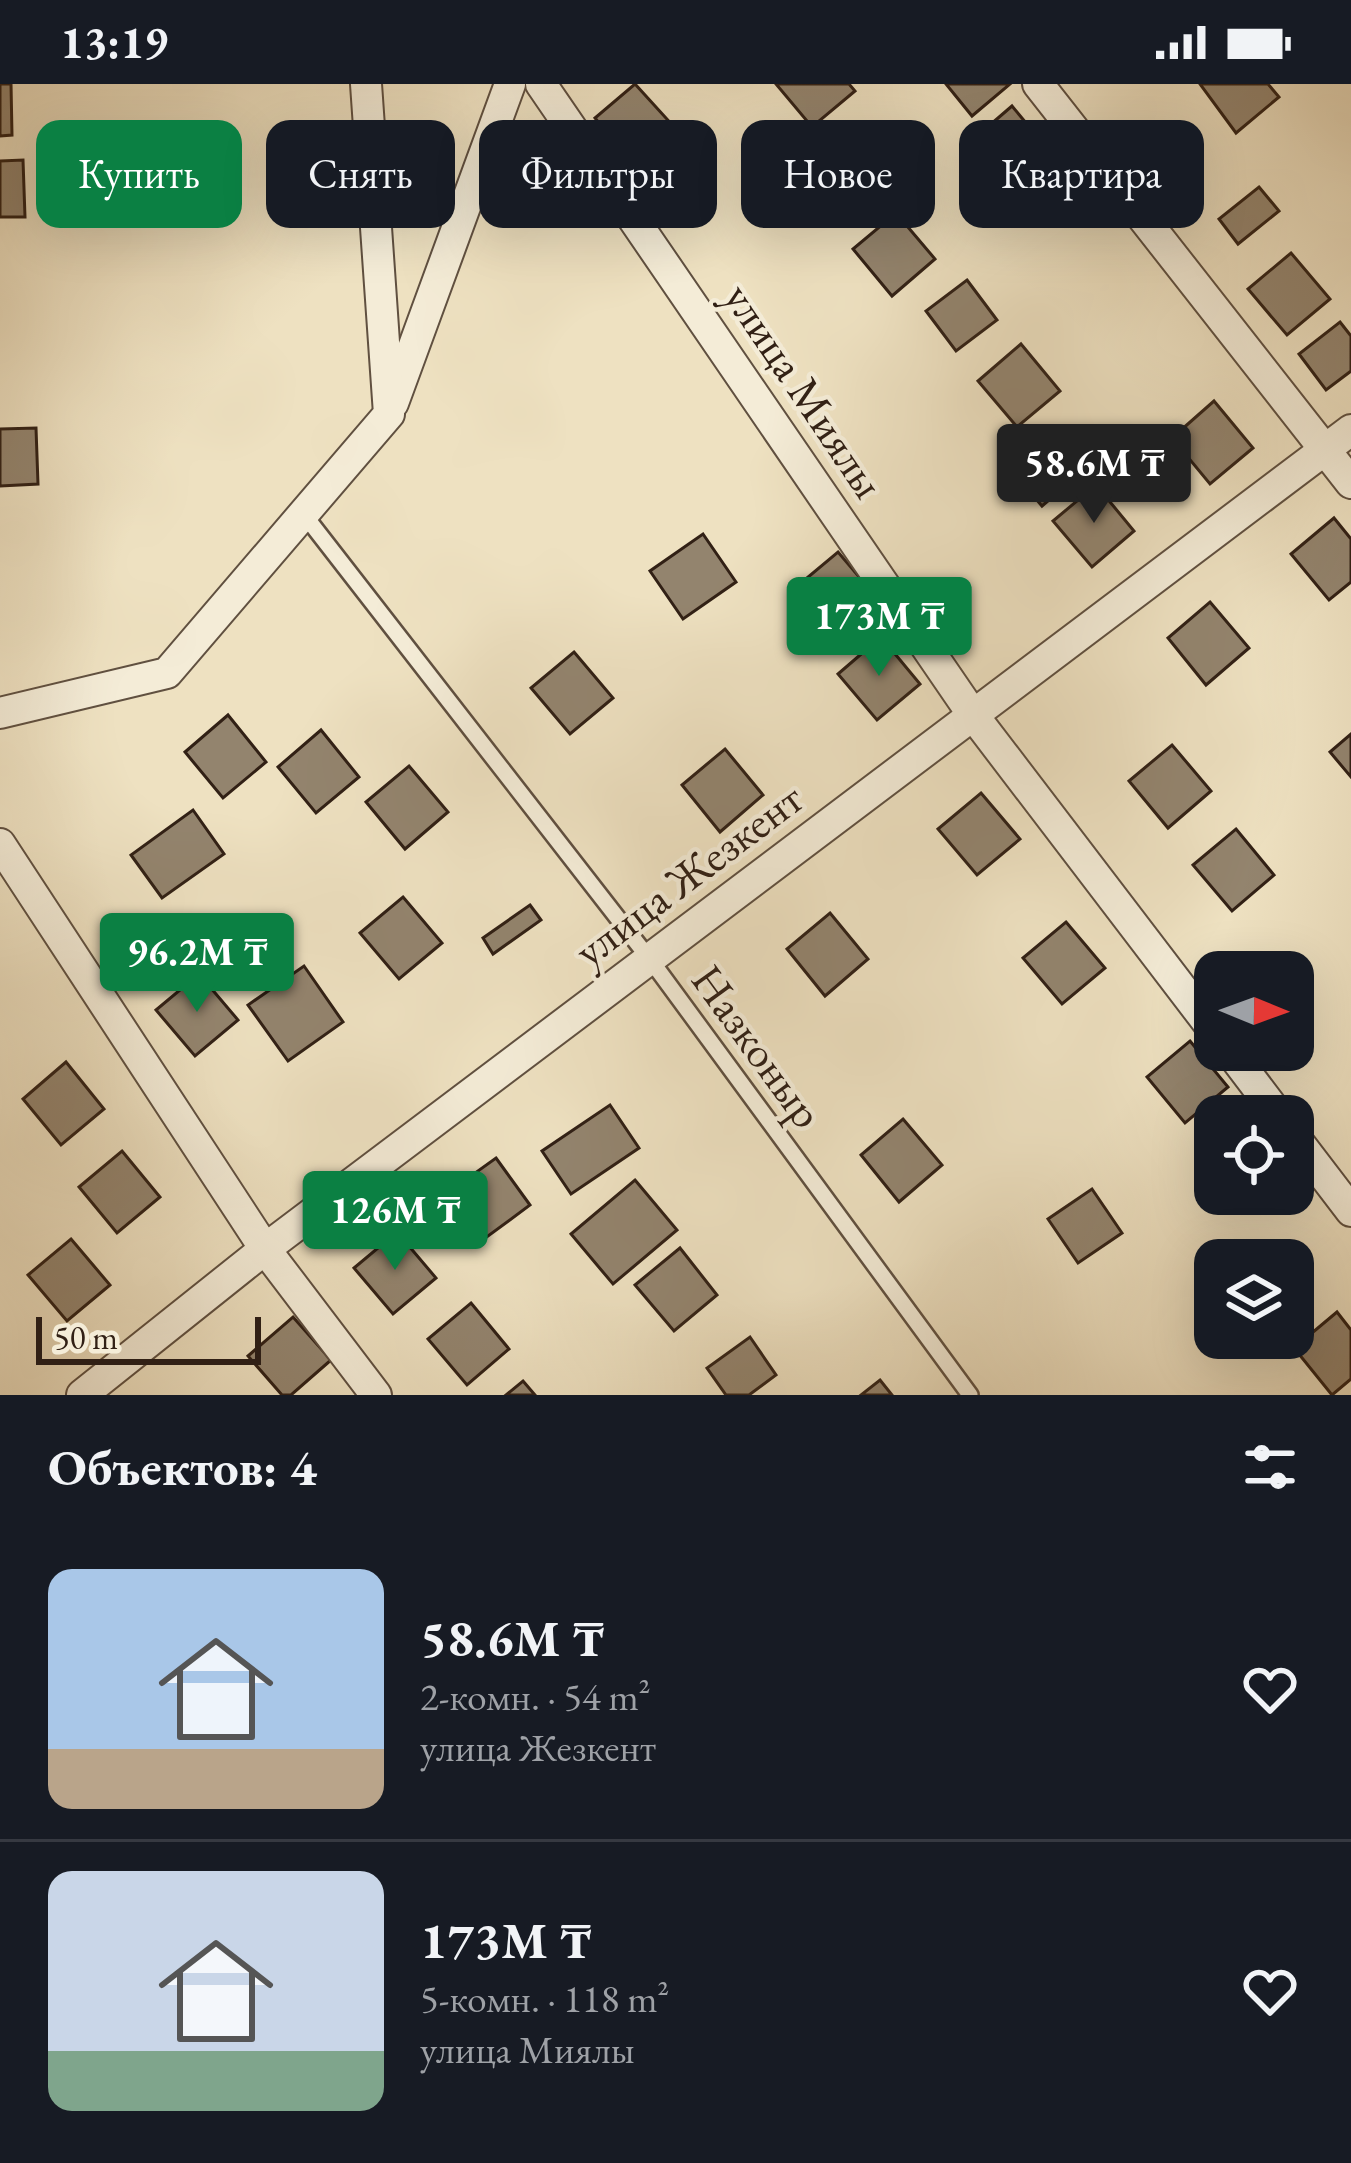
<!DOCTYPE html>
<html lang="ru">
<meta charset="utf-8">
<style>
body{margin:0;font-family:"EB Garamond",serif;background:#242831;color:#f1f3f6;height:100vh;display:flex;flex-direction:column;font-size:45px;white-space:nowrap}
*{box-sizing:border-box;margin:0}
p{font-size:39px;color:#9ea1a6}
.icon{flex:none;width:66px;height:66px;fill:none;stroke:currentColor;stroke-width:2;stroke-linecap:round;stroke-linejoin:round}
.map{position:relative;height:1311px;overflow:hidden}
.panel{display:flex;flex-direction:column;background:#171b24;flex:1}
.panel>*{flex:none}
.hud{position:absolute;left:36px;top:36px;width:1281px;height:108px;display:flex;gap:24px}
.needle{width:78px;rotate:91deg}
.fabs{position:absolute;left:1194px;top:867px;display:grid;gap:24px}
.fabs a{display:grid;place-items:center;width:120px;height:120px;border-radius:24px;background:#171b24;box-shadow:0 12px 48px #0002;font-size:60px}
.scale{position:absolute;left:36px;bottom:30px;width:225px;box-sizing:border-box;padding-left:12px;border:6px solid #312015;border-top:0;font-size:33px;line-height:42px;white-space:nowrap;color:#312015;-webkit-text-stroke:9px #f4ecd7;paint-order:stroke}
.price{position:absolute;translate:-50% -102px;padding:0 27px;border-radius:12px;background:#0b8043;color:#fff;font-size:39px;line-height:78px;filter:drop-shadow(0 3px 6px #0008)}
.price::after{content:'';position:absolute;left:50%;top:72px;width:36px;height:27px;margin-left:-18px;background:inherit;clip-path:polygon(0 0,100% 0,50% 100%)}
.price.current{background:#222;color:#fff}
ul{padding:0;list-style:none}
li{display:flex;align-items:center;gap:36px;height:300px;padding:0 48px}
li+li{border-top:3px solid #363941}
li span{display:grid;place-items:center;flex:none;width:336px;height:240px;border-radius:24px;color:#555}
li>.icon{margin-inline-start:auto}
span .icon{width:144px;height:144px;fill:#fffc;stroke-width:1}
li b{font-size:51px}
h2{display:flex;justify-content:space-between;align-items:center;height:144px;padding:0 48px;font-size:51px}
.chip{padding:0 42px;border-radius:24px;background:#171b24;box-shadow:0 12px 48px #0002;font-size:42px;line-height:108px}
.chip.current{background:#0b8043;color:#fff}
.status{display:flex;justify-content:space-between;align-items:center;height:84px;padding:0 60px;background:#171b24;direction:ltr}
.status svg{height:33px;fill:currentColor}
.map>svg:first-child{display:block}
.building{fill:#93846e;stroke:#312015;stroke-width:3}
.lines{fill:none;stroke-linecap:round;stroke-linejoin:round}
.lane-casing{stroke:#605040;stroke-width:20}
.street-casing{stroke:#605040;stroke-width:34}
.lane{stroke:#f4ecd7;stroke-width:15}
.street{stroke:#f4ecd7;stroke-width:30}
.labels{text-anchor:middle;stroke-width:9;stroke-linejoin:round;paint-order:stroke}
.street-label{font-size:45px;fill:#312015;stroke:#f4ecd7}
</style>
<div class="status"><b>13:19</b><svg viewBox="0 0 49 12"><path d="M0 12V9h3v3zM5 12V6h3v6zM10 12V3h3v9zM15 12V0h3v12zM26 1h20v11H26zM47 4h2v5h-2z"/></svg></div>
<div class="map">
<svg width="1351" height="1311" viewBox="0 0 1351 1311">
<rect width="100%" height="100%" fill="#eee1c1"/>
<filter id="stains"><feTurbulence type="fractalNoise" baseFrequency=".00167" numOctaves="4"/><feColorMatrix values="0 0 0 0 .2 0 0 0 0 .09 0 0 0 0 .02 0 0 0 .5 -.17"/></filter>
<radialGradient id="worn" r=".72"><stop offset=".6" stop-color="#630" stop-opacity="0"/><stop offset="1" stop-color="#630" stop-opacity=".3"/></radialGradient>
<!-- building -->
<g class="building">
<polygon points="0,0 11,0 12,51 0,52"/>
<polygon points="635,0 676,45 633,81 595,34"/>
<polygon points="776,0 849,0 855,7 812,43"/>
<polygon points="946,0 1010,0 972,32"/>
<polygon points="1200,0 1268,0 1279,13 1236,49"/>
<polygon points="1012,22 1051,69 1008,105 969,59"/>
<polygon points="1080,69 1111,107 1069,141 1038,103"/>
<polygon points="23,76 25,133 0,133 0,77"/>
<polygon points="1259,103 1279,127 1238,160 1219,135"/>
<polygon points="896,129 935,175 892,212 853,165"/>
<polygon points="1291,169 1330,215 1287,251 1248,205"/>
<polygon points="967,196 997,236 956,267 926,227"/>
<polygon points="1340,238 1351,252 1351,287 1326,306 1299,270"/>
<polygon points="1021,260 1060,307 1017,343 978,297"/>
<polygon points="1214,317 1253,364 1210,400 1172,354"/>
<polygon points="36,344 38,400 0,402 0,345"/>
<polygon points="1053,345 1086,384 1042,422 1009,383"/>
<polygon points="1096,401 1134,447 1092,483 1053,437"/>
<polygon points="1334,434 1351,455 1351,498 1329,516 1291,470"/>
<polygon points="703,450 736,498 683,535 650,487"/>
<polygon points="838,468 877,514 834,550 795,504"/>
<polygon points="1210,518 1249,564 1206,601 1168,554"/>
<polygon points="881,553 920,600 877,636 838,590"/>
<polygon points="574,568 613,614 570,650 531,604"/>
<polygon points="228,631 266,678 223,714 185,668"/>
<polygon points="321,646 359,693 316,729 278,683"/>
<polygon points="1351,650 1351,693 1330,668"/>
<polygon points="1172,661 1211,707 1168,744 1129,697"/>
<polygon points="725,665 763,711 720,748 682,701"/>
<polygon points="409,682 448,728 405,765 366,718"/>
<polygon points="981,709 1020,755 977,791 938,745"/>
<polygon points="193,726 224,770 162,814 131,771"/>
<polygon points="1236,745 1274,791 1232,827 1193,781"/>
<polygon points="403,813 442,859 399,895 360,849"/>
<polygon points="530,821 541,836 493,870 483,854"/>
<polygon points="830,829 868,875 825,912 787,865"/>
<polygon points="1066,838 1105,884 1062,920 1023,874"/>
<polygon points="304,882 343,938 288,977 248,921"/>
<polygon points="199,890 238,936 195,972 156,926"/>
<polygon points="1190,957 1228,1003 1185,1039 1147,993"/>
<polygon points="66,978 104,1025 61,1061 23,1015"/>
<polygon points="610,1021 639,1064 571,1110 542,1067"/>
<polygon points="903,1035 942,1081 899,1118 861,1071"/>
<polygon points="122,1067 160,1113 117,1149 79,1103"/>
<polygon points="496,1074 530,1121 484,1155 450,1107"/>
<polygon points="635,1096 677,1146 613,1200 571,1150"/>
<polygon points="1092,1105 1122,1149 1078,1179 1048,1135"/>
<polygon points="397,1148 436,1194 393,1230 354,1184"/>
<polygon points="71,1155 110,1201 67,1237 28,1191"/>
<polygon points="680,1164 717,1211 674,1247 635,1201"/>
<polygon points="471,1219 509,1265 467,1301 428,1255"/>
<polygon points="1337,1228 1351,1246 1351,1295 1332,1311 1294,1264"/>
<polygon points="293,1233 331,1276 291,1311 282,1311 248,1272"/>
<polygon points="750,1253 776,1291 749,1311 726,1311 707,1284"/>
<polygon points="880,1296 892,1311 861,1311"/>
<polygon points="523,1297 535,1311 506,1311"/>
</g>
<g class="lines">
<defs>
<polyline id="lane" points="306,433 658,886 970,1311"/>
<g id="street">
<polyline points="541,0 973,631 1215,948"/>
<polyline points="1038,0 1351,399"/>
<polyline points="393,319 510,0"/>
<polyline points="0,629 167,589 389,330 366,0"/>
<polyline points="0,760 265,1165 376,1311"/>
<polyline points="1229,966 1279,1032"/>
<polyline points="1293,1051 1351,1127"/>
<polyline points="82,1311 265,1165 1351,346"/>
</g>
</defs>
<!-- lane casing -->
<use href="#lane" class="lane-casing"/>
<!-- street casing -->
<use href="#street" class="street-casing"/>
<!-- lane -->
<use href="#lane" class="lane"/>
<!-- street -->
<use href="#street" class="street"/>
</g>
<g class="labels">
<!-- street labels -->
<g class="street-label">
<text transform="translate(805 306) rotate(56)" y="16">улица Миялы</text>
<text transform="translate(688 790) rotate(-37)" y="16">улица Жезкент</text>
<text transform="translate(758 962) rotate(54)" y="16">Назконыр</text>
</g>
</g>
<rect width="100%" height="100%" filter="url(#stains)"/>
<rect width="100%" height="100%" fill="url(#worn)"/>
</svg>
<div class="fabs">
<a><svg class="needle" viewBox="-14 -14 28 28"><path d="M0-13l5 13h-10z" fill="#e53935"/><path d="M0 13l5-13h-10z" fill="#9ea1a6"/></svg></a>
<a><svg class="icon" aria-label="locate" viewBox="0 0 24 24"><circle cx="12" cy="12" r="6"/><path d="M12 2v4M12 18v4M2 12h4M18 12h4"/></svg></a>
<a><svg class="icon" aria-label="layers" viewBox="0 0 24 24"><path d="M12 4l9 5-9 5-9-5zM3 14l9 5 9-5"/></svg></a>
</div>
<div class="scale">50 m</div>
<b class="price current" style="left:1094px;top:442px">58.6M ₸</b>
<b class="price" style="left:879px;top:595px">173M ₸</b>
<b class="price" style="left:197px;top:931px">96.2M ₸</b>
<b class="price" style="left:395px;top:1189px">126M ₸</b>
<div class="hud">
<a class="chip current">Купить</a>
<a class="chip">Снять</a>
<a class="chip">Фильтры</a>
<a class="chip">Новое</a>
<a class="chip">Квартира</a>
</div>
</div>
<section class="panel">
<h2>Объектов: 4<svg class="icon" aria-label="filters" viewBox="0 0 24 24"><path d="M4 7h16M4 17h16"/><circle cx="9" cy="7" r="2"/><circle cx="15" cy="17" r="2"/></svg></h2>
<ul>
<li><span style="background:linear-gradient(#a9c7e8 75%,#b9a48a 0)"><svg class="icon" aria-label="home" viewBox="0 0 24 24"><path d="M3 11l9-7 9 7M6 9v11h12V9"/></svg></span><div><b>58.6M ₸</b><p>2-комн. · 54 m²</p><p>улица Жезкент</p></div><svg class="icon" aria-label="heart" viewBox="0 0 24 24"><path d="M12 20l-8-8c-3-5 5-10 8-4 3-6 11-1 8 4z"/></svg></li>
<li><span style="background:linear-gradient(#c9d6e8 75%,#7fa58c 0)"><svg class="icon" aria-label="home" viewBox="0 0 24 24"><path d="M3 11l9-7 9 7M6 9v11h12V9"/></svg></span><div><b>173M ₸</b><p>5-комн. · 118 m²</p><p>улица Миялы</p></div><svg class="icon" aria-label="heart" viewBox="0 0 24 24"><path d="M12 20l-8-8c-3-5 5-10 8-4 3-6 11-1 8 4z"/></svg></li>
</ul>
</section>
